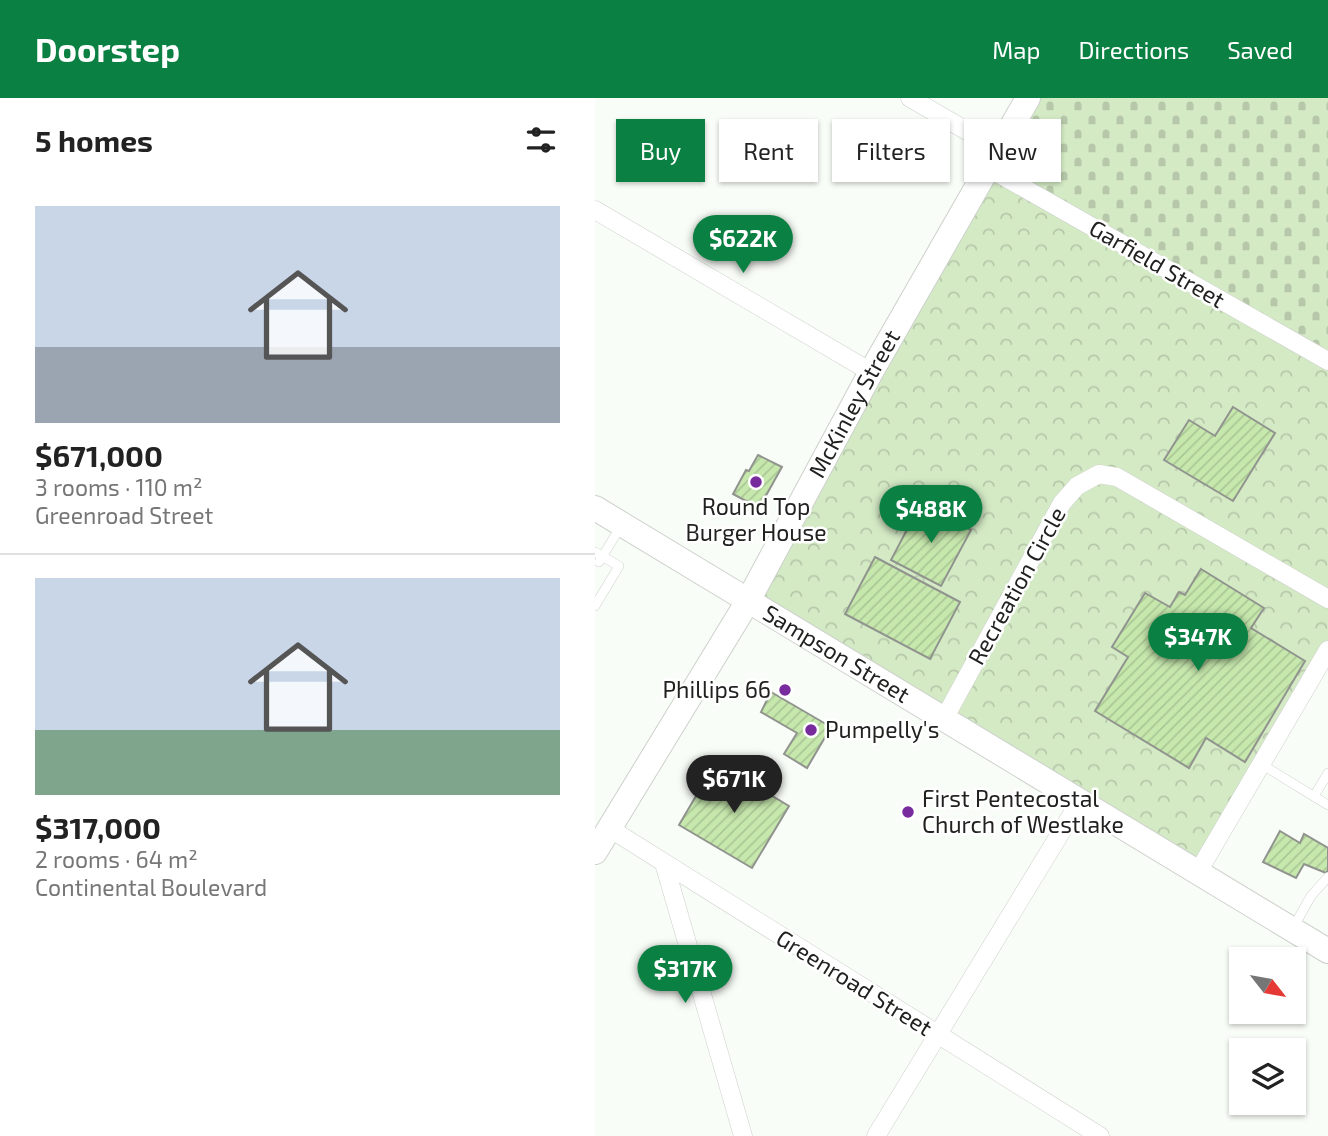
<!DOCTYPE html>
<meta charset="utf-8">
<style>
body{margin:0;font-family:"Exo 2",sans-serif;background:#f6f6f6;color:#222;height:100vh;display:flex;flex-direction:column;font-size:26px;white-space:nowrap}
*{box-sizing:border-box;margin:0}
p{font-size:23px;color:#767676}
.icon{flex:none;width:38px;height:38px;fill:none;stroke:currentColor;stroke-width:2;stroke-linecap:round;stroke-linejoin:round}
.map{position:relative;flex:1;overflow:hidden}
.side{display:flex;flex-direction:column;background:#fff;width:595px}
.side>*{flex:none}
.guide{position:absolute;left:21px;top:21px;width:606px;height:63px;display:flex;gap:14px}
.needle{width:46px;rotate:121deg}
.tools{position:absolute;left:634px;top:849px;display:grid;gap:14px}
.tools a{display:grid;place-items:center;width:77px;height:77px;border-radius:0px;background:#fff;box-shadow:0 2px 5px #0004;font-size:35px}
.price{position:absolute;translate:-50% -60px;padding:0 16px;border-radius:24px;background:#0b8043;color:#fff;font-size:23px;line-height:46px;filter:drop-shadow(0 2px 4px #0008)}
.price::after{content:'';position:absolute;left:50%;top:42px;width:21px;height:16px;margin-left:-10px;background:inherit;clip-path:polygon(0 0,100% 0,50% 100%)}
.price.on{background:#222;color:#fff}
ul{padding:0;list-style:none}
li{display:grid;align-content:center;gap:14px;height:371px;padding:0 35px}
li+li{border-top:2px solid #e0e0e0}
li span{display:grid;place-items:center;height:217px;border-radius:0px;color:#555}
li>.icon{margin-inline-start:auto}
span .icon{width:126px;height:126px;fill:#fffc;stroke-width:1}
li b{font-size:30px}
h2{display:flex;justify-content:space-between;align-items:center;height:84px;padding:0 35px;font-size:30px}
.chip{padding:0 24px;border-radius:0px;background:#fff;box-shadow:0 2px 5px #0004;font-size:24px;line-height:63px}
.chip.on{background:#0b8043;color:#fff}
header{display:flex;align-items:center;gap:42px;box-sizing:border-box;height:98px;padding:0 35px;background:#0b8043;color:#fff}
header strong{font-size:33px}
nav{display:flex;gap:38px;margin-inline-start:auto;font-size:24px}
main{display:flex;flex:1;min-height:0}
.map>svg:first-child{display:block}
.forest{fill:url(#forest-crowns)}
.cemetery{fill:url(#cemetery-stones)}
.building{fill:url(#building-hatch);stroke:#91948e;stroke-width:2}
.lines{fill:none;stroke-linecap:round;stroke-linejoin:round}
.lane-casing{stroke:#cdd1cb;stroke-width:10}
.street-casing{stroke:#cdd1cb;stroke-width:19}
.secondary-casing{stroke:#cdd1cb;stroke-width:26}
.lane{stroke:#fff;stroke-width:9}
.street{stroke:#fff;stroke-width:18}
.secondary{stroke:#fff;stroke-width:24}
.poi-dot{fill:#782b9d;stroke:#fff;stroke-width:2.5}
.labels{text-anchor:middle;stroke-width:5;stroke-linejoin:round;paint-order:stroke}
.street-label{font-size:23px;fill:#212220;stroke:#fff}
.poi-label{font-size:23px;fill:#212220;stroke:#fff;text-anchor:start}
</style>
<header>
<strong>Doorstep</strong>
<nav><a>Map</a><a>Directions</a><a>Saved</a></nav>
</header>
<main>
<section class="side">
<h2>5 homes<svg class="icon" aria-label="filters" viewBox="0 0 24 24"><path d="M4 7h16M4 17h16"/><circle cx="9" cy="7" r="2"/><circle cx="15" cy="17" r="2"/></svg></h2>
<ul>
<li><span style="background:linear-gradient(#c9d6e8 65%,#9aa5b1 0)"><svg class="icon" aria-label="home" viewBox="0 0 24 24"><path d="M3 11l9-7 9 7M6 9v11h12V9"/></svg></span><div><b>$671,000</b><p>3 rooms · 110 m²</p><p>Greenroad Street</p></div></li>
<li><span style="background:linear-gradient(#c9d6e8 70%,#7fa58c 0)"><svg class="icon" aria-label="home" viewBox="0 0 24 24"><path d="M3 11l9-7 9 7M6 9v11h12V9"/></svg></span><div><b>$317,000</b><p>2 rooms · 64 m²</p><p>Continental Boulevard</p></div></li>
</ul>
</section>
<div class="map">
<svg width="733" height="1038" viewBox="0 0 733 1038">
<defs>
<pattern id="forest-crowns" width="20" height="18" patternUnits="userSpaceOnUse" patternTransform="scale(1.75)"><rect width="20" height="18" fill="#d4eac5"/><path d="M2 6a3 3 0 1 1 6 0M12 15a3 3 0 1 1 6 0" fill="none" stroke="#b6c8a9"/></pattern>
<pattern id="cemetery-stones" width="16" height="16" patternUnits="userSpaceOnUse" patternTransform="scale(1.75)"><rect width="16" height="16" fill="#d4eac5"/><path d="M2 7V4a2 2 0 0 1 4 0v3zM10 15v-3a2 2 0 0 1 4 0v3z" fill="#b6c8a9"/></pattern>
<pattern id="building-hatch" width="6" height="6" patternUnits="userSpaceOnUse" patternTransform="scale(1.75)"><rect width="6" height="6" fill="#c6e8ad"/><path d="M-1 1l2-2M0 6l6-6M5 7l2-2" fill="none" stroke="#aac795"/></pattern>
</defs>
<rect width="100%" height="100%" fill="#f9fdf7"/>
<!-- forest -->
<polygon class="forest" points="392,69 733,263 733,552 603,774 153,503"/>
<!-- cemetery -->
<polygon class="cemetery" points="433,0 733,0 733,263 392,69"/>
<!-- building -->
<g class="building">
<polygon points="638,309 680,335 638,403 569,362 594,322 620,338"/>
<polygon points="163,357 187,369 164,410 138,396 151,372 154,373"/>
<polygon points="326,405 376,432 346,488 296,462"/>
<polygon points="280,459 365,504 335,561 250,516"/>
<polygon points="606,471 669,510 656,530 710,563 650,664 611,640 594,670 500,613 533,559 517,549 550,495 575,509 584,494 590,497"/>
<polygon points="176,594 236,629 212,670 189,656 202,635 166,614"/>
<polygon points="121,664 194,708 157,770 84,727"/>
<polygon points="685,733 705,745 709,736 733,750 733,772 731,775 709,766 701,780 668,764"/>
</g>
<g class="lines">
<defs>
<g id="lane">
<polyline points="0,454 24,468 0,508"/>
<polyline points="4,464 26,428"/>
<polyline points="666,666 733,707"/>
<polyline points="719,698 733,675"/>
<polyline points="698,830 716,798 733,779"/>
</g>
<g id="street">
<polyline points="315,0 403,51"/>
<polyline points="392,69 733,263"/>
<polyline points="0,112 276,274"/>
<polyline points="349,621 467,405 482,388 504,376 522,379 733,501"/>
<polyline points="14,730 505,1038"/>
<polyline points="69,765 148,1038"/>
<polyline points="603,774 733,552"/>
<polyline points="281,1038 485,703"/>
</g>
<g id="secondary">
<path id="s1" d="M0,410L733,853"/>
<path id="s2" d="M0,754L153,503L276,274L433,0"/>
</g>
</defs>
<!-- lane casing -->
<use href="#lane" class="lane-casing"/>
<!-- street casing -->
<use href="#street" class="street-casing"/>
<!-- secondary casing -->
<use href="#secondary" class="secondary-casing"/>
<!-- lane -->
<use href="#lane" class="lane"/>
<!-- street -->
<use href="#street" class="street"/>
<!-- secondary -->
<use href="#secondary" class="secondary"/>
</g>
<!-- markers -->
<g class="poi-dot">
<circle cx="161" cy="384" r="7"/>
<circle cx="190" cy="592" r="7"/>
<circle cx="216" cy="632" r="7"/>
<circle cx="313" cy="714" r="7"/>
</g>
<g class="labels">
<!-- street labels -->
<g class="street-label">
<text transform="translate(562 166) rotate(30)" y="8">Garfield Street</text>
<text dy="8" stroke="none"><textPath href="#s2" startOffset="518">McKinley Street</textPath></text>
<text transform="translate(422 488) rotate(-61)" y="8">Recreation Circle</text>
<text dy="8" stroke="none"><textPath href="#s1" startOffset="282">Sampson Street</textPath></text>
<text transform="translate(259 885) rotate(32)" y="8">Greenroad Street</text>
</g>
<!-- poi labels -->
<g class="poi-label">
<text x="161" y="417" text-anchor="middle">Round Top<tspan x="161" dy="26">Burger House</tspan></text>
<text x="176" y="600" text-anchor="end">Phillips 66</text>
<text x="230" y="640">Pumpelly's</text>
<text x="327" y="709">First Pentecostal<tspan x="327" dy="26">Church of Westlake</tspan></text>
</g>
</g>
</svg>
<div class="tools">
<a><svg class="needle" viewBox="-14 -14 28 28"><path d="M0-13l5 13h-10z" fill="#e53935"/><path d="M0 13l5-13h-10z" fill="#767676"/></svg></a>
<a><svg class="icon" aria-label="layers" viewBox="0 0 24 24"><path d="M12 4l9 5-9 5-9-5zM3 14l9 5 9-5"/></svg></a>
</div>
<b class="price" style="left:148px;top:177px">$622K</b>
<b class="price" style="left:336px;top:447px">$488K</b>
<b class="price" style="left:603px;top:575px">$347K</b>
<b class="price on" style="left:139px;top:717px">$671K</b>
<b class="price" style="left:90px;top:907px">$317K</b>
<div class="guide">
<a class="chip on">Buy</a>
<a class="chip">Rent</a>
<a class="chip">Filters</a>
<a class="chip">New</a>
</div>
</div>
</main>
